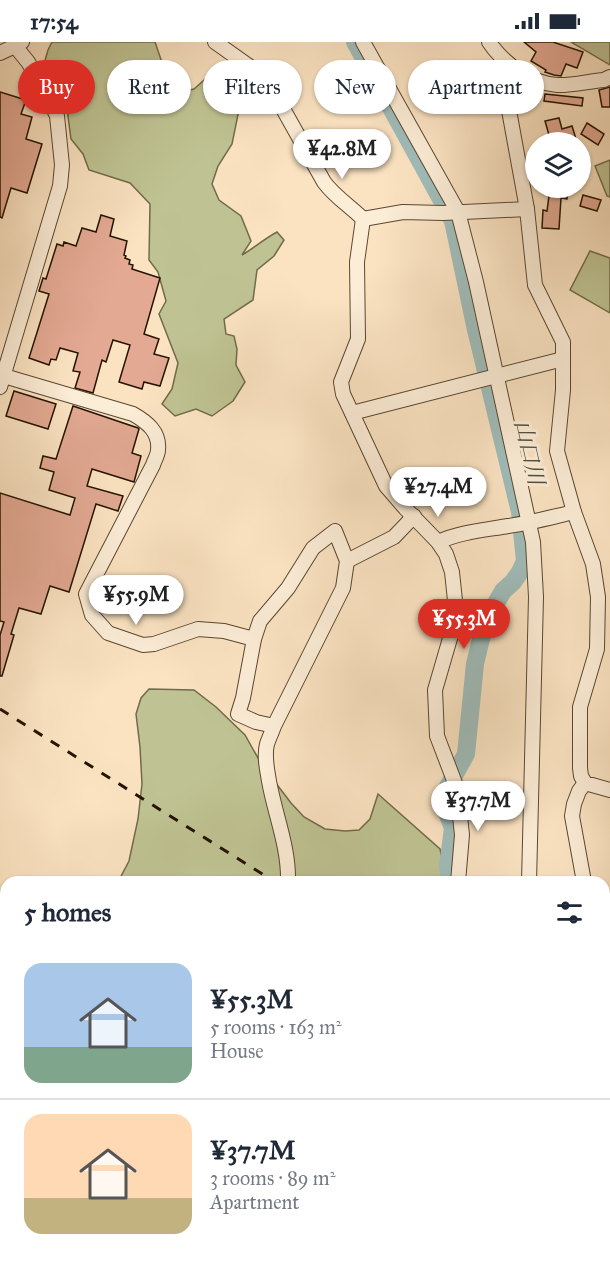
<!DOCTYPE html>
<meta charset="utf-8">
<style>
body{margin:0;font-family:"IM FELL Great Primer","Noto Serif JP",serif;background:#f6f6f7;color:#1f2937;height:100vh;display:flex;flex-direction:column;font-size:22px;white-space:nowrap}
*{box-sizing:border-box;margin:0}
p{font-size:20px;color:#747a83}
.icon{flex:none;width:33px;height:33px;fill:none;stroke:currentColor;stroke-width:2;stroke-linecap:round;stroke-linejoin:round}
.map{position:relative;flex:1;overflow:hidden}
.panel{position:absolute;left:0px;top:834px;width:610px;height:386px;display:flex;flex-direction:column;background:#fff;border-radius:18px 18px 0 0;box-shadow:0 2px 4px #0004}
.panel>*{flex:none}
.hud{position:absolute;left:18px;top:18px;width:574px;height:54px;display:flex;gap:12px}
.controls{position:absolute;left:525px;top:90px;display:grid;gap:12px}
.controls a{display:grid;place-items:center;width:66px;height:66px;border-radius:50%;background:#fff;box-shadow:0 2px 4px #0004;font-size:30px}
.price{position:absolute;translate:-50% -51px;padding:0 14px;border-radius:21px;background:#fff;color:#222;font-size:20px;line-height:39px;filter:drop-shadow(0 2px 3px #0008)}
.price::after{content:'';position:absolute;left:50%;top:36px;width:18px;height:14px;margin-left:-9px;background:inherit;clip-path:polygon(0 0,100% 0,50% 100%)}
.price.current{background:#d93025;color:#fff}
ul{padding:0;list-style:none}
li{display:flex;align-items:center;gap:18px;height:150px;padding:0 24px}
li+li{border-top:2px solid #e0e1e3}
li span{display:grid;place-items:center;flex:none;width:168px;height:120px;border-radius:18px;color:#555}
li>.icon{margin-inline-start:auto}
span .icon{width:72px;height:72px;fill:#fffc;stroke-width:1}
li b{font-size:26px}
h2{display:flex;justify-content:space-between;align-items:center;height:72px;padding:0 24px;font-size:26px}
.chip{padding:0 21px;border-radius:27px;background:#fff;box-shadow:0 2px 4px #0004;font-size:21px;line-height:54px}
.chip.current{background:#d93025;color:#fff}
.status{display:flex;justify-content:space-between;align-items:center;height:42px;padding:0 30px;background:#fff;direction:ltr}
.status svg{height:16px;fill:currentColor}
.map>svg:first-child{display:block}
.green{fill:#bfc393;stroke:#716b4a;stroke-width:1.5}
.water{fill:#a0bdbb;stroke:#6e7970;stroke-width:1.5}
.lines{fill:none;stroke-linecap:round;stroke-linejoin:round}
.river{stroke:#a0bdbb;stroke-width:18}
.building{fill:#e3a993;stroke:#231300;stroke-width:1.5}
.minor-casing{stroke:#594730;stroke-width:16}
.minor{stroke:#fcedd7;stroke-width:14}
.rail{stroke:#231300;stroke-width:3;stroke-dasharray:10 10;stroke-linecap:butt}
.labels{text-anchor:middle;stroke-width:6;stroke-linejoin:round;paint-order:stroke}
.water-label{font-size:22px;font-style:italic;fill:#4f4e41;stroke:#fcedd7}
</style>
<div class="status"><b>17:54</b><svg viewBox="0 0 49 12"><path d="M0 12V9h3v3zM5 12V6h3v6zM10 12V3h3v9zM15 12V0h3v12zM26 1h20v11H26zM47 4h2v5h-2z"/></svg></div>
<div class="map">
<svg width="610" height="1219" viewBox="0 0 610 1219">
<rect width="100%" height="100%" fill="#fbe3c2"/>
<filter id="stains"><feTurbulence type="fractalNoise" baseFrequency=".00333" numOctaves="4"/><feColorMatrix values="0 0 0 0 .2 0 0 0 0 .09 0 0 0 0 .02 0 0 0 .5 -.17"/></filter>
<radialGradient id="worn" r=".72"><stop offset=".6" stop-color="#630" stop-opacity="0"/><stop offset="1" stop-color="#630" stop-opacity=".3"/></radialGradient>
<!-- green -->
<g class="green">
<path d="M52,0H155L169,41L181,50L194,47L212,31L238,23L253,33L243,48L232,102L218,124L212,142L219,158L241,174L251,199L242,213C254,206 264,197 277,190L284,198L274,214L257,228L253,258L224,277L226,292L234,294L237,307L236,323L245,340L233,359L212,374L196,367L175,374L162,362L172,347L178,321L159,272L166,259L158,230L149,218L150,162L130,141L89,128L83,112L71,97L67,67L59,46L44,22L48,8Z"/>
<polygon points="571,0 610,0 610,23"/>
<polygon points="610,118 610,155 607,154 595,124"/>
<polygon points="590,209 610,216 610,271 570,248"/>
<polygon points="149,647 194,648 216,665 245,693 262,723 291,761 304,775 325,787 345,789 359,788 370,777 378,752 440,807 447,840 118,840 129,819 138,777 142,742 140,705 136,672 141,656"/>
<polygon points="0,866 6,874 6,1214 510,1214 511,1219 0,1219"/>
</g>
<!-- water -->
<polygon class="water" points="494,1214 572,1214 571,1219 495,1219"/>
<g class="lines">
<!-- river -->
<polyline class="river" points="355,0 453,179 476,288 520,470 525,519 520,530 513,540 503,549 491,570 481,597 475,622 466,712 445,750 446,768 453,786 448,824 450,840"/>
</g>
<!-- building -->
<g class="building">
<polygon points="524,0 553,0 583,10 577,26 566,22 561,34 554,33 545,30 546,28 531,19 536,10"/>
<polygon points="610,45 610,65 602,65 599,48"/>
<polygon points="0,50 26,58 21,72 32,75 26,97 42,102 27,151 11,146 2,176 0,175"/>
<polygon points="545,52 583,56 582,64 544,59"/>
<polygon points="559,76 562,87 572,84 576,97 563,100 551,100 545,79"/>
<polygon points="587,81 604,92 598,103 581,92"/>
<polygon points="550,146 568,146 567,157 561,156 559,187 542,186 543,168 547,169"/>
<polygon points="583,153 601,158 597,169 580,164"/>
<polygon points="101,173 114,177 110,194 127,199 124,213 126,214 125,216 130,218 129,222 133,223 132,227 160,236 144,292 159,297 154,312 169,316 160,344 144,340 142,347 119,340 130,303 113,298 106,320 102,318 93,351 75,346 80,330 73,329 78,311 60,306 56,318 51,317 49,323 29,316 49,252 39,249 43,236 46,237 57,202 63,204 64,200 76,204 82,186 96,190"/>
<polygon points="14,349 56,362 48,387 6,374"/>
<polygon points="73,364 138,386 139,387 132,411 141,414 134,440 92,427 87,444 123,454 118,469 96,462 69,550 50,544 41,572 19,566 11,592 14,593 2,634 0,634 0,593 4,580 0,579 0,451 70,473 75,456 49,448 54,430 40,426 43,414 56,417"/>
</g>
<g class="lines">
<defs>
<g id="minor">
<path d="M215,0L256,29L268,40L324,140C335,155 350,164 363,177"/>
<polyline points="363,0 458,170 476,240 533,500 536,555 529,840"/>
<path d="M489,0C504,22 530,41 557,43C570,44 590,39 604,38L610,35"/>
<polyline points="0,11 15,4 22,0"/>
<polyline points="512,25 506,52 527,167 535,243 563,300 563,348 557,409 574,470 593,522 598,555 597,607 580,665 580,726 581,734 585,741 610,748"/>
<polyline points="363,177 357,220 358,297 341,340 343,352 386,444 405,466 438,500 446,512 452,530 456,568 451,593 435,648 437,694 455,741 460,774 462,793 458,840"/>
<polyline points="363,177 403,170 443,171 527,167"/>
<path d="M4,334L133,372C147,380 160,390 158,408C158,413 154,419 153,423L86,552L92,573L108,591L143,603L154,602L198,587L224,589L254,597"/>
<polyline points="0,345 60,144 62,123 57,74 44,47 28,20 15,4"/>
<polyline points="352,371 563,317"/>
<path d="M438,500C460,490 485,488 508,484C530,481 552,475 574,470"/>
<polyline points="347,519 394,495 414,474"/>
<path d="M274,684L256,680L238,672L243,656L254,597L260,579L288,546L313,506L335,489L347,519L343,546L274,684C272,690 269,696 267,702C264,714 267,727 269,739C275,773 289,805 288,840"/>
<polyline points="584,840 572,774 574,762 579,749 585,741"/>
<polyline points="604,1008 610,1099"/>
<polyline points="336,1214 349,1219"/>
<polyline points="486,1214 487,1219"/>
<polyline points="57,1219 64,1214"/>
<polyline points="243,1219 246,1214"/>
<polyline points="461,1219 472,1214"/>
</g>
</defs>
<!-- minor casing -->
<use href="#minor" class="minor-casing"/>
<!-- minor -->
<use href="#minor" class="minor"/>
<!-- rail -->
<g class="rail">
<polyline points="0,667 275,840"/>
<polyline points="604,1055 610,1058"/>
</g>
</g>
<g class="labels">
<!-- water labels -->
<g class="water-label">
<text transform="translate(530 410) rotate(77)" y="8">山口川</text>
</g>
</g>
<rect width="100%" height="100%" filter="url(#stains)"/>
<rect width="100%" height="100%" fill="url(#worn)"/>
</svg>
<div class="controls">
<a><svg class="icon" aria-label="layers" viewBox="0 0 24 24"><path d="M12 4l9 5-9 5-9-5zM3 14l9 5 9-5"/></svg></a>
</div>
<b class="price" style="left:342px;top:138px">¥42.8M</b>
<b class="price" style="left:438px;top:476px">¥27.4M</b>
<b class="price" style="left:136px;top:584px">¥55.9M</b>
<b class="price current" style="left:464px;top:608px">¥55.3M</b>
<b class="price" style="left:478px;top:790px">¥37.7M</b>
<div class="hud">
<a class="chip current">Buy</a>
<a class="chip">Rent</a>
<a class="chip">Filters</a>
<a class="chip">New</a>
<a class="chip">Apartment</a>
</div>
<section class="panel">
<h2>5 homes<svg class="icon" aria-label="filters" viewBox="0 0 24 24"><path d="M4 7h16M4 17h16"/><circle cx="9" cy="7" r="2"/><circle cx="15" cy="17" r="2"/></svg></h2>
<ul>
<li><span style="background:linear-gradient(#a9c7e8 70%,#7fa58c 0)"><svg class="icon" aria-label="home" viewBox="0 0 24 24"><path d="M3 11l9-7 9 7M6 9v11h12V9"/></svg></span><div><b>¥55.3M</b><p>5 rooms · 163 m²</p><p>House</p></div></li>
<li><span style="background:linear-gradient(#ffd9b3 70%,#c2b280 0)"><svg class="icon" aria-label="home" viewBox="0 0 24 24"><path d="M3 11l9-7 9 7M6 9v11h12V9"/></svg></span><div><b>¥37.7M</b><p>3 rooms · 89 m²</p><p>Apartment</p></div></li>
</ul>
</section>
</div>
